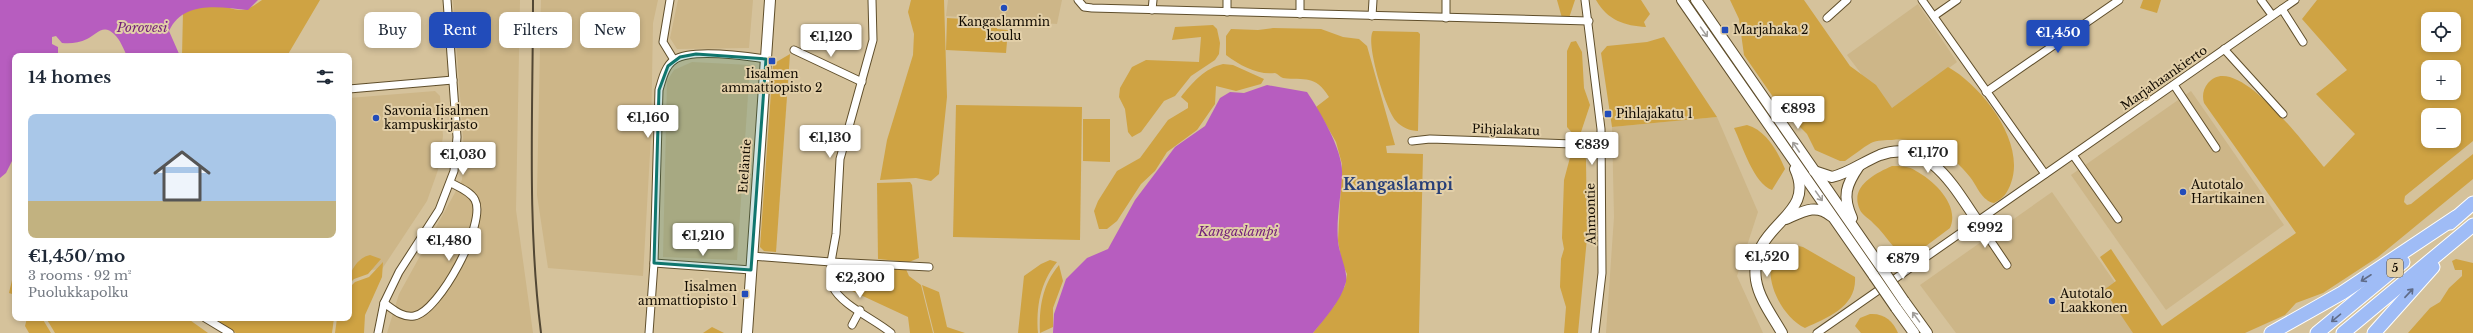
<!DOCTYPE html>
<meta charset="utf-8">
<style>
body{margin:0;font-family:"Libre Baskerville",serif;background:#f6f6f7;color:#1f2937;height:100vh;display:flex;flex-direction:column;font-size:15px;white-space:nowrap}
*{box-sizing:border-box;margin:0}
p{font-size:13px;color:#747a83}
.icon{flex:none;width:22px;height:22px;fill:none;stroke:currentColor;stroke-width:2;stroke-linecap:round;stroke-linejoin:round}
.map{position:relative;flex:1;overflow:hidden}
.drawer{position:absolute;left:12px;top:53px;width:340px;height:268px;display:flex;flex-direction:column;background:#fff;border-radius:8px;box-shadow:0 2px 6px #0003}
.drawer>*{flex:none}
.hud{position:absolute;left:364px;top:12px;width:380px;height:36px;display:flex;gap:8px}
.fabs{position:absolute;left:2421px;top:12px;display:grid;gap:8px}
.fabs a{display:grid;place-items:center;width:40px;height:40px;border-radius:8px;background:#fff;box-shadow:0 2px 6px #0003;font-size:20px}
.price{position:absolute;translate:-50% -34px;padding:0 9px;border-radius:4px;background:#fff;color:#222;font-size:13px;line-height:26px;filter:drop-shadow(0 1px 2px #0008)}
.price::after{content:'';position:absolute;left:50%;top:24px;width:12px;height:9px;margin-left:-6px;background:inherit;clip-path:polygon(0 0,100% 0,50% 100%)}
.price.active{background:#224cba;color:#fff}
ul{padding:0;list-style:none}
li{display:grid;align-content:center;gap:8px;height:212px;padding:0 16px}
li span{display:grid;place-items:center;height:124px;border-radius:8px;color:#555}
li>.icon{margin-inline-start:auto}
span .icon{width:72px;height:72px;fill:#fffc;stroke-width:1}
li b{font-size:17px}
h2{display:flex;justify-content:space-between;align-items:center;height:48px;padding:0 16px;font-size:17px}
.chip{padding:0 14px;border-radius:8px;background:#fff;box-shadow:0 2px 6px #0003;font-size:14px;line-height:36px}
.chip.active{background:#224cba;color:#fff}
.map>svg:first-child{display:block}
.built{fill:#cdb688}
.green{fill:#cfa343;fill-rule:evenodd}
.water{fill:#b75dbf}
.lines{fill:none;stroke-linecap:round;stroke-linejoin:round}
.street-casing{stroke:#5f4e2b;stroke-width:9}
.secondary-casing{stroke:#5f4e2b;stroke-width:12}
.highway-casing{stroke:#fff;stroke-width:15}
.street{stroke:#fff;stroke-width:7}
.secondary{stroke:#fff;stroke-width:10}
.highway{stroke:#9fbcf6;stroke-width:13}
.rail{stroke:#524734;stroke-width:2}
.secondary-bridge-casing{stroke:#5f4e2b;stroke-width:12;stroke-linecap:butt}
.secondary-bridge{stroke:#fff;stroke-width:10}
.oneway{stroke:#a09d99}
.oneway2{stroke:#606c88}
.marked{fill:#0f766e;fill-opacity:0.2;stroke:#0f766e;stroke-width:3;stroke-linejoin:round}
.poi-dot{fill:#224cba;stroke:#e2cfa8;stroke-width:1.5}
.labels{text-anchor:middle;stroke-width:4;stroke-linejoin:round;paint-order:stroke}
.shield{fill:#e2cfa8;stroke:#504633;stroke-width:1}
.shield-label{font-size:11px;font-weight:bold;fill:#120b01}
.poi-label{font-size:12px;fill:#120b01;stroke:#e2cfa8;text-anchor:start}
.street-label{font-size:12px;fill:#120b01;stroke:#e2cfa8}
.water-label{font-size:13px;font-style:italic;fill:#711e79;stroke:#e2cfa8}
.district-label{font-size:16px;font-weight:bold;fill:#273f77;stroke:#e2cfa8}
</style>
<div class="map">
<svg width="2473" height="333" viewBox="0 0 2473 333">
<rect width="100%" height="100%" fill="#d5c29b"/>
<!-- built -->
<g class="built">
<polygon points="453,0 520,0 516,210 533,333 387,333 399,294 462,180 464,151"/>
<polygon points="541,0 658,0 653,23 651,136 643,276 548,268 537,195"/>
<polygon points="678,0 753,0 749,48 677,49 670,38"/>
<polygon points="948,0 1062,0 1057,24 946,16"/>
<polygon points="1918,4 1957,62 1890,112 1847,55"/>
<polygon points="692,62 750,65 737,260 663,257 667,81 674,70"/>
<polygon points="435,91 440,96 443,136 438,170 427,201 382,269 349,272 349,98"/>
<polygon points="2191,91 2284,225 2166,310 2071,175"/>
<polygon points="1717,117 1758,212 1737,276 1763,333 1606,333 1614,217 1612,127"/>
<polygon points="2052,192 2150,333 1956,333 1920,285"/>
</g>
<!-- green -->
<g class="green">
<path d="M262,0H320L287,56H182L183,12C191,10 201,5 210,5C236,5 237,19 262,0Z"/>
<polygon points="911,0 944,0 947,97 939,174 931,181 916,178 880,180 887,140 913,55 914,34 908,12"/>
<polygon points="1557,0 1575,0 1569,18 1562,18"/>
<path d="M1596,0H1641L1650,14L1644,22L1646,27C1625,26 1607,20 1596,0Z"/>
<path d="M1730,0H1804L1850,66L1876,85L1892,108L1948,67C1982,86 2026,142 2011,183C2008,192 2003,199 1994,203C1982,201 1977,186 1970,177C1950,152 1924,137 1892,140C1886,140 1877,140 1871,143C1862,148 1854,155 1845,161H1840L1815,150L1807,134L1780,107L1744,55L1739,19Z"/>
<polygon points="2143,0 2161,0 2157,13 2140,8"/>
<path d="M2317,0H2473V141L2405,196L2404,202L2407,205L2411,204L2473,154V179L2378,257L2323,293L2296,303L2285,315L2245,333H2133L2104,290L2116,281L2100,257L2111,249L2162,326L2296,233L2204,103C2202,96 2203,89 2208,83C2236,49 2306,147 2324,167L2355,134L2316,94L2347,70L2302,19ZM2428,19H2454V45H2428ZM2428,67H2454V93H2428ZM2428,115H2454V141H2428Z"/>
<polygon points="947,18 997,21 997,29 1008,30 1006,53 946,50"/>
<polygon points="1213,25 1217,29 1220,43 1219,54 1215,60 1191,76 1175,96 1164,101 1141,132 1132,137 1128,132 1125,109 1119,97 1120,88 1132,67 1146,60 1199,62 1201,37 1172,40 1175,27"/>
<path d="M1273,28L1321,29L1343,37L1359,39L1367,46L1395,145L1386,146L1387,153L1423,154L1419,333H1313L1334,306L1345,286L1347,274L1342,263L1338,241L1342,164L1336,142L1316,107L1329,97C1315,74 1305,81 1283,78C1280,77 1278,74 1275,73C1257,75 1241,66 1226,55V36L1231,29L1258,30Z"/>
<path d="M1373,31L1418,32L1420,34L1418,131C1410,131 1401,127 1396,121C1386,110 1365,43 1373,31Z"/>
<polygon points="1664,37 1717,117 1612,127 1601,53 1607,46 1647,42"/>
<polygon points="1576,41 1582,52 1584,88 1590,105 1580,135 1574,135 1567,127 1567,51 1571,42"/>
<polygon points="790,54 776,252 764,251 760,247 773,64"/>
<path d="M1223,64L1233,65L1264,79L1261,84L1236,91L1216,86L1215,104L1197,130L1167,152L1155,171L1141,184L1117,221L1107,229H1099L1094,211L1098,201L1117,171L1140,158L1168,120L1188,108V103L1181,97C1192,83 1205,68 1223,64Z"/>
<polygon points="956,105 1082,107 1080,240 953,237"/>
<polygon points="1083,119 1110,119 1110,162 1083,161"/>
<path d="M1747,125C1766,130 1778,152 1785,169L1772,190C1754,184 1742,145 1734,128Z"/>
<polygon points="1572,150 1584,150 1586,160 1587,238 1578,333 1564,333 1566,307 1560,287 1561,259 1564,249 1562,238 1564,180"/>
<path d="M1892,166C1900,166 1909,166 1916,171C1935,181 1960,206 1950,228L1902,264L1897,266L1892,261L1893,246C1887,239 1881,230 1873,223C1870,219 1862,215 1860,210C1849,187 1874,174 1892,166Z"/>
<polygon points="910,182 912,185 919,258 909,262 878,259 877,183"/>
<path d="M1790,244L1803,247L1855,277C1857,307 1827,318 1805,328C1785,319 1767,287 1771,265C1772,259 1776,253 1778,247Z"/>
<path d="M370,255L381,259L368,274L354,279L349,284C349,272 357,258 370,255Z"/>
<polygon points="2456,259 2473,263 2473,333 2408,333 2430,308 2440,302 2449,288 2462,276 2462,270 2455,270 2452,261"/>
<path d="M1050,260L1057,262C1040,283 1036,307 1038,333H1018L1024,276L1041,264Z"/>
<polygon points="383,262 382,277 365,315 364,333 335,333 337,318 349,318 349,288 355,282 369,277"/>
<path d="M1059,265L1063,281L1053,308V327L1040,333C1039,308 1042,285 1059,265Z"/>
<polygon points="15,267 15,295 9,293"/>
<polygon points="889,267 905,267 909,276 921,285 933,333 910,333 908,317 852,291 847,278 855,269 864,269 882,276 888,273"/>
<polygon points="922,285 939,292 947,327 965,333 934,333"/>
<path d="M1870,314C1884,313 1893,321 1898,333H1861L1855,326L1860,318Z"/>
<polygon points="27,318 42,318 51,333 29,333 25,326"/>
<polygon points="46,318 187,318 208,333 55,333"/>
<polygon points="211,318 334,318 332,333 236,333"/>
<polygon points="712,327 724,333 703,333"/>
</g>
<!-- water -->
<g class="water">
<path d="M0,0H258L248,10C220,7 183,0 169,31L180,56H127C124,50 120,39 114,34C103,23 96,35 87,39C79,43 70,44 62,43L56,36L52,37V44L58,47V56H15V155L6,173L0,178Z"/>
<path d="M1267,85L1307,92C1320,111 1344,152 1342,175C1341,197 1336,219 1338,241C1339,254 1348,271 1346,282C1341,301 1325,318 1313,333H1053L1054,314L1066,279L1087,258L1108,249L1135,200L1175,147L1205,126L1220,98L1230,92L1244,93Z"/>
</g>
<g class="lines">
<defs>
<g id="street">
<polyline points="670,0 663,42 674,60"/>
<polyline points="1078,0 1084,7 1092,8 1589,21"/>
<polyline points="1585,0 1601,129 1602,273 1595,333"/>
<polyline points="1922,0 2045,174"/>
<polyline points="2261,0 2272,15"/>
<polyline points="2282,9 2303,42"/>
<polyline points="1152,10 1153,0"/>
<polyline points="1227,12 1227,0"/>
<polyline points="1300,14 1300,0"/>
<polyline points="1372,16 1373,0"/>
<polyline points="1934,16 1957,0"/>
<polyline points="1446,18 1446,0"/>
<polyline points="1827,18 1847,0"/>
<polyline points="2224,49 2283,114"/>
<polyline points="794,50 862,82"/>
<polyline points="2174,85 2216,148"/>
<polyline points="349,89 453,80"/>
<polyline points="1986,92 2119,0"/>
<polyline points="1412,141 1430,139 1601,145"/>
<polyline points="2073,155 2118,219"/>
<polyline points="1978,222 2007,265"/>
<polyline points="752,256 831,262 836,234 840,159 873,40 872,0"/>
<polyline points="654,263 751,270"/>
<path d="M384,303C393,309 402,318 414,316C439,312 487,223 475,200C471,192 459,187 451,183"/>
<polyline points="205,318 230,333"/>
<polyline points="852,325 860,310"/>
<polyline points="378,333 384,303 399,272 439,210 454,171 457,137 447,0"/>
<path d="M649,333L654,263L659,90C662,80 665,66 674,60C691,48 746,56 766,59"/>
<path d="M891,333C876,320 841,305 833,287C830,279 831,270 831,262L929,267"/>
<polyline points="1817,333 2295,0"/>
</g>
<g id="secondary">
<polyline points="1682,0 1874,276"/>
<polyline points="1696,0 1883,270"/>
<path d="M1814,171L1832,177C1849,173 1863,162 1880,155C1929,137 1955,189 1978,222"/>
<path d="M1852,218C1842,196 1846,185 1859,166"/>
<path d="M1786,219C1802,212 1816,203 1831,216"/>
<polyline points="1904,301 1927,333"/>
<polyline points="1896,308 1914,333"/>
<polyline points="747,333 770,0"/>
<path d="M1782,333C1773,317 1759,299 1756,280C1748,222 1818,219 1795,169"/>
</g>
<g id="highway">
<polyline points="2450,223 2473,203"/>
<polyline points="2271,333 2342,293 2456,217"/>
<polyline points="2317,333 2403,262"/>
<polyline points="2343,333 2473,225"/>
<polyline points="2374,333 2433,267"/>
</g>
</defs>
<!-- street casing -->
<use href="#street" class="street-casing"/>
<!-- secondary casing -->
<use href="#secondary" class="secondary-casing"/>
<!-- highway casing -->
<use href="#highway" class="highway-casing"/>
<!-- street -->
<use href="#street" class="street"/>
<!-- secondary -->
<use href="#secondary" class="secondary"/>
<!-- highway -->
<use href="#highway" class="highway"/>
<!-- rail -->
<path class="rail" d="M533,0C533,111 527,222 541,333"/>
<defs>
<g id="secondary-bridge">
<polyline points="1883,270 1904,301"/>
<polyline points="1874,276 1896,308"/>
</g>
</defs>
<!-- secondary-bridge casing -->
<use href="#secondary-bridge" class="secondary-bridge-casing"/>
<!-- secondary-bridge -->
<use href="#secondary-bridge" class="secondary-bridge"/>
</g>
<!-- one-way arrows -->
<defs><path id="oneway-shaft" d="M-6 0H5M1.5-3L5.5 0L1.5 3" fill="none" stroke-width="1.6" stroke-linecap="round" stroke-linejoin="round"/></defs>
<g class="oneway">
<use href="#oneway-shaft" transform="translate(1704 32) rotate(55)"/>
<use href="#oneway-shaft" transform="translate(1796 147) rotate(-124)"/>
<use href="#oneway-shaft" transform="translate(1819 196) rotate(55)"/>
<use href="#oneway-shaft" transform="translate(1916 317) rotate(-126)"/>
</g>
<g class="oneway2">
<use href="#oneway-shaft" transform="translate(2366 278) rotate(147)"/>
<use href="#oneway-shaft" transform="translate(2409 293) rotate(-47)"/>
<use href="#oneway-shaft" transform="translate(2336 318) rotate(140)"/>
</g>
<!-- marked area -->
<path class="marked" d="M696,54L766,59L751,270L654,263L659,90L668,66L680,57Z"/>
<!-- markers -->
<g class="poi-dot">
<circle cx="1004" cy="8" r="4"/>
<rect x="1721" y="26" width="8" height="8" rx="2"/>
<rect x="768" y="57" width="8" height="8" rx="2"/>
<rect x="1604" y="110" width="8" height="8" rx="2"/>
<circle cx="376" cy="118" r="4"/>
<circle cx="2183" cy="192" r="4"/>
<rect x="741" y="290" width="8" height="8" rx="2"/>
<circle cx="2052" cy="301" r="4"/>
</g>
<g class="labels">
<!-- shield labels -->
<rect class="shield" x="2387" y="259" width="16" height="18" rx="3"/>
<g class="shield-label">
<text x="2395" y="272">5</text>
</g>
<!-- poi labels -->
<g class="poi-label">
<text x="1004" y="26" text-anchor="middle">Kangaslammin<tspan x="1004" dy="14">koulu</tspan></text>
<text x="1733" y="34">Marjahaka 2</text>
<text x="772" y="78" text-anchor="middle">Iisalmen<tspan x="772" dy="14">ammattiopisto 2</tspan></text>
<text x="384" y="115">Savonia Iisalmen<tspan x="384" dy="14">kampuskirjasto</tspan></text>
<text x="1616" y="118">Pihlajakatu 1</text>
<text x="2191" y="189">Autotalo<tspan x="2191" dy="14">Hartikainen</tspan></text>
<text x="737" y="291" text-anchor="end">Iisalmen<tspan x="737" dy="14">ammattiopisto 1</tspan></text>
<text x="2060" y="298">Autotalo<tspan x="2060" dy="14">Laakkonen</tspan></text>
</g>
<!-- street labels -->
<g class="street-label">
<text transform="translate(2164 78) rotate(-35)" y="4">Marjahaankierto</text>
<text transform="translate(1506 130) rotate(2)" y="4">Pihjalakatu</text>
<text transform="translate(745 166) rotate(-86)" y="4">Eteläntie</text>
<text transform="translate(1591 214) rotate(-91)" y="4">Ahmontie</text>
</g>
<!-- water labels -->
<g class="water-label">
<text x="142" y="32">Porovesi</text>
<text x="1238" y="236">Kangaslampi</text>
</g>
<!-- district labels -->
<g class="district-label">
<text x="1398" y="190">Kangaslampi</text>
</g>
</g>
</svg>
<div class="fabs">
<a><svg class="icon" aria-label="locate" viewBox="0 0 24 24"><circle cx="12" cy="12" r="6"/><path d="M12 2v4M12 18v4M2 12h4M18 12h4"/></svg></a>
<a>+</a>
<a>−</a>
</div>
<b class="price active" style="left:2058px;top:54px">€1,450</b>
<b class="price" style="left:831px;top:58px">€1,120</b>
<b class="price" style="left:1798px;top:130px">€893</b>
<b class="price" style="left:648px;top:139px">€1,160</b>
<b class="price" style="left:830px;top:159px">€1,130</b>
<b class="price" style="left:1592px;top:166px">€839</b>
<b class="price" style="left:1928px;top:174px">€1,170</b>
<b class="price" style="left:463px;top:176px">€1,030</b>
<b class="price" style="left:1985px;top:249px">€992</b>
<b class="price" style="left:703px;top:257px">€1,210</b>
<b class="price" style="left:449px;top:262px">€1,480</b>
<b class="price" style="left:1767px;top:278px">€1,520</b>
<b class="price" style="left:1903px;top:280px">€879</b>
<b class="price" style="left:860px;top:299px">€2,300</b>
<div class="hud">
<a class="chip">Buy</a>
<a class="chip active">Rent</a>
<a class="chip">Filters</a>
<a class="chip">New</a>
</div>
<section class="drawer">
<h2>14 homes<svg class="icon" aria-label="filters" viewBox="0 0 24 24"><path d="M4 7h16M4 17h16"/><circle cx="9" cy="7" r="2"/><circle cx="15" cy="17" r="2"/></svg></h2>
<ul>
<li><span style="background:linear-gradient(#a9c7e8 70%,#c2b280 0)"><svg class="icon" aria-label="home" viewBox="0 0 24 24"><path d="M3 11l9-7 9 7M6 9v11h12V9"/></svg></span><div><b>€1,450/mo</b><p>3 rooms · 92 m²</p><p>Puolukkapolku</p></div></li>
</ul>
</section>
</div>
